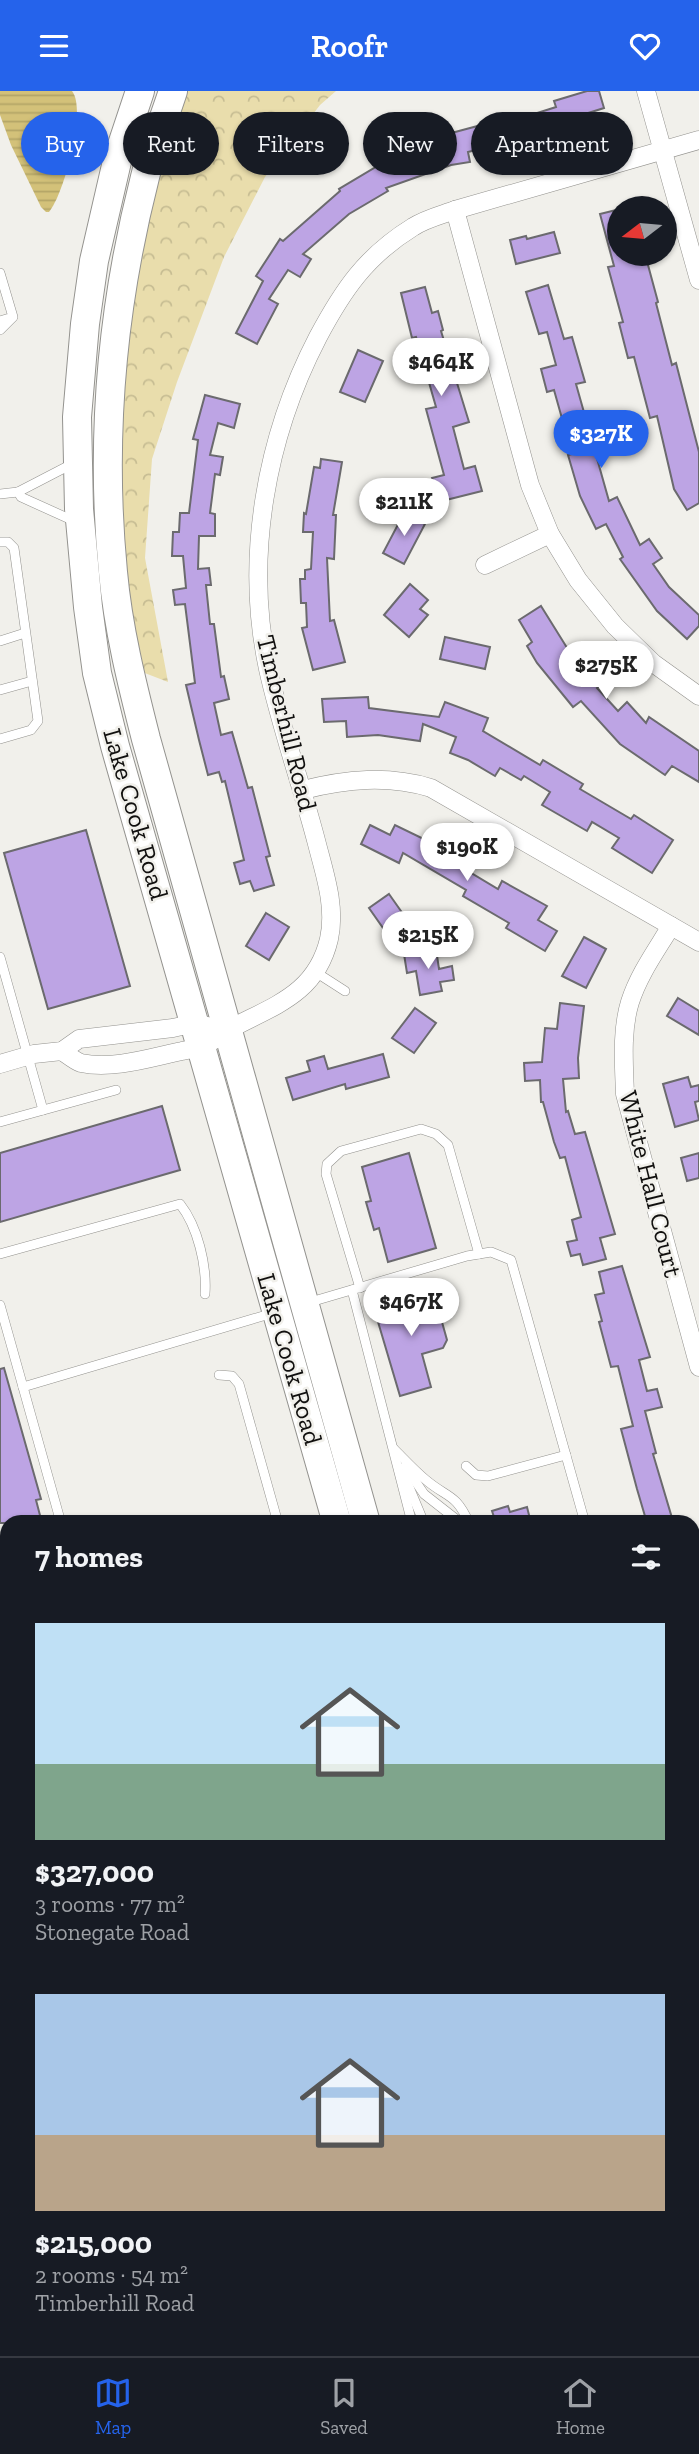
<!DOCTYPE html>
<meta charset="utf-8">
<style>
body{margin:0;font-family:"Zilla Slab",serif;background:#20242c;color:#f1f3f6;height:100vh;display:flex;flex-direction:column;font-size:26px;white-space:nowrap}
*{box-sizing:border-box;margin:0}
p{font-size:23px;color:#9ea1a6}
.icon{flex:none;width:38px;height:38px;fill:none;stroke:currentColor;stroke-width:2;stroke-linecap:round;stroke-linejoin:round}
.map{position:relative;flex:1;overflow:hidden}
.side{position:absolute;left:0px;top:1424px;width:700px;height:842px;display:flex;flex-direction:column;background:#171b24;border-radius:21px 21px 0 0;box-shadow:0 2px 5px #0004}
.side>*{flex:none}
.guide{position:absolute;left:21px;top:21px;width:658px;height:63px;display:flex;gap:14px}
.needle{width:46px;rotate:254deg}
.buttons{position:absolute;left:607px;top:105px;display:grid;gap:14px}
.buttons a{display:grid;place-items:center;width:70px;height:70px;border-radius:50%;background:#171b24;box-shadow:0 2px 5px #0004;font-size:35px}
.price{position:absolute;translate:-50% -60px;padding:0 16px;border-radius:24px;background:#fff;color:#222;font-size:23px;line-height:46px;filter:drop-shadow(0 2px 4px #0008)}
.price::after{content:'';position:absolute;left:50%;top:42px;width:21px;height:16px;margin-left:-10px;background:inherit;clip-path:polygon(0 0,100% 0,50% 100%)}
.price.current{background:#2563eb;color:#fff}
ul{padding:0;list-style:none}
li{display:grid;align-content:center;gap:14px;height:371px;padding:0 35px}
li span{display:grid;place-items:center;height:217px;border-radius:0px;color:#555}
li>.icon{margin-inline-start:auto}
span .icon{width:126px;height:126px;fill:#fffc;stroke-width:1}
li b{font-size:30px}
h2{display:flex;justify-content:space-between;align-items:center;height:84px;padding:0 35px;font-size:30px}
.pill{padding:0 24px;border-radius:32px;background:#171b24;box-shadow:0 2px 5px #0004;font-size:24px;line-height:63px}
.pill.current{background:#2563eb;color:#fff}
header{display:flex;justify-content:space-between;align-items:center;height:91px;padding:0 35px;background:#2563eb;color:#fff;font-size:32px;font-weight:600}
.tab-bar{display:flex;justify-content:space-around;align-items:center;height:98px;border-top:2px solid #363941;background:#171b24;font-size:19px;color:#9ea1a6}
.tab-bar a{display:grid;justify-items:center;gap:4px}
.tab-bar .current{color:#2563eb}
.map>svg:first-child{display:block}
.park{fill:url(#park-crowns)}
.water{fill:url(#water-rules)}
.building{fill:#bda4e4;stroke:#6b6a6e;stroke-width:2}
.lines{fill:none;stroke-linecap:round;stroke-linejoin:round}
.service-casing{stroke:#93928e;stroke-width:10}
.minor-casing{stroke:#93928e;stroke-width:19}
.secondary-casing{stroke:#93928e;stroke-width:26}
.primary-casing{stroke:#93928e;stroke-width:30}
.path{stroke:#7b7a77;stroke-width:2.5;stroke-dasharray:7 3.5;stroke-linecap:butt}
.service{stroke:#fff;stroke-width:9}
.minor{stroke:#fff;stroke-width:18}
.secondary{stroke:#fff;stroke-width:24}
.primary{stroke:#fff;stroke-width:28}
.labels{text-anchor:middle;stroke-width:5;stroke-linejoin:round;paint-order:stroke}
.street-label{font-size:26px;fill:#11100f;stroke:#f1f0eb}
</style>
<header><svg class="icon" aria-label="menu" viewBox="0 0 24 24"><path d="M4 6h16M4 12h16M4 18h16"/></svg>Roofr<svg class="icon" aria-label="heart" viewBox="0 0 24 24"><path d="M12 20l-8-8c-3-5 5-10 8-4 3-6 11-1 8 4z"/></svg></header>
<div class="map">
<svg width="699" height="2265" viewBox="0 0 699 2265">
<defs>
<pattern id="park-crowns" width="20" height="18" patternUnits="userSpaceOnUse" patternTransform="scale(1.75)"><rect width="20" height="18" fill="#e9ddac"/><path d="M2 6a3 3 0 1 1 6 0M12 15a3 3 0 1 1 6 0" fill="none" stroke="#c7bd93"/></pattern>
<pattern id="water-rules" width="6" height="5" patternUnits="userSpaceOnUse" patternTransform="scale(1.75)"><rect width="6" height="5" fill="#d3c179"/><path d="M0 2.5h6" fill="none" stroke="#b4a567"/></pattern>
</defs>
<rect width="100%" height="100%" fill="#f1f0eb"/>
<!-- park -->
<g class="park">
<polygon points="183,0 336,0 320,14 265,86 224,166 177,291 152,368 145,467 168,591 137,579 128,527 117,331 134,172"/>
<polygon points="7,1747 7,2259 560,2259 562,2265 0,2265 0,1749"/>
</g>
<!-- water -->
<path class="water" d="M0,0H72C87,18 64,103 49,121H46L41,116L11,54L0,24Z"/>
<!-- building -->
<g class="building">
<polygon points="587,0 599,0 604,17 582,24 587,39 565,46 563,40 505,58 503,52 468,61 470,71 451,74 386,97 388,100 349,123 303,163 311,168 300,186 288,179 269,208 278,213 257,253 236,242 263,190 256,185 280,148 283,150 340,100 339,98 389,68 381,48 423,31 429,48 485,33 487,38 556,16 554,10"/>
<polygon points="620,118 620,163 645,163 658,211 656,212 672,274 676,272 699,361 699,412 687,419 674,398 657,325 650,327 634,266 628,267 619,232 623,231 608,176 614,175 600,123"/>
<polygon points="554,141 560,162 516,173 510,149 526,145 527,148"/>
<polygon points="548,194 564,248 572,246 585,291 576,293 609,410 617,406 640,454 649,448 662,467 653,473 669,496 699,524 699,535 687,548 657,520 620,468 623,466 606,433 596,438 580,405 568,364 572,363 554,299 547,301 541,278 556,274 547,241 539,243 526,201"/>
<polygon points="425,196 432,222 438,220 443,239 441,240 469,331 453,336 464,378 475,375 482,400 438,411 432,387 444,384 426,318 436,316 416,246 412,247 401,202"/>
<polygon points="358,259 383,270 365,311 340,301"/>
<polygon points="205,304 240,313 234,337 218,332 210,364 223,366 220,384 215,383 210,422 215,423 215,445 199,445 198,478 209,477 211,494 206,494 210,533 214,533 221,586 224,585 229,608 214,612 221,644 232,641 248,697 252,696 270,765 266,766 274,794 254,800 250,790 240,793 234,772 244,769 225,690 222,691 219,681 208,684 199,649 186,594 195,592 185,513 175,514 173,499 186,497 183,465 172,465 173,441 179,441 180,422 189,422 198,349 193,348"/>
<polygon points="321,368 342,371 333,424 336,424 334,468 327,467 330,530 334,529 345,571 313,579 302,537 307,536 306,512 301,512 300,488 305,488 305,479 311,478 313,441 303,441 304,422 306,423 314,376 320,377"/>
<polygon points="404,422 425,433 404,473 383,462"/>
<polygon points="410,493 428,509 420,518 428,524 409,546 384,524"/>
<polygon points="541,515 569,560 573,556 604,591 597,597 618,620 627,611 646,632 649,626 699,660 699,691 672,675 665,684 620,653 581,610 573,616 537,572 527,555 532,551 519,529"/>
<polygon points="445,546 490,556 485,578 440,568"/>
<polygon points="368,606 369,617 439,626 445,611 488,627 483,640 540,674 543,669 583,693 580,698 631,728 634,724 673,749 652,782 612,757 619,747 592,731 587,740 542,714 550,701 524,685 521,689 500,677 495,685 468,669 450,662 456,646 423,633 420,650 378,644 347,646 346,630 324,631 322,608"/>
<polygon points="370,734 390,744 395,734 436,754 470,775 468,780 498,798 502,790 547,815 538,829 557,840 545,860 506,837 509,832 463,805 466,799 403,762 399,772 361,753"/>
<polygon points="86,739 130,895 48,918 4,762"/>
<polygon points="389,803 415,840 395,854 369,817"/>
<polygon points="266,822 289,836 269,869 246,855"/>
<polygon points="584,846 606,858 586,897 562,885"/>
<polygon points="436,858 439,878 452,875 454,889 440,891 442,900 420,904 416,880 407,882 404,863"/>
<polygon points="678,907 699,920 699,944 667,925"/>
<polygon points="560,912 584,915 578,967 579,987 563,988 566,1021 568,1020 575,1043 585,1041 615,1143 600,1147 606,1168 583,1174 580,1163 571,1165 567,1151 577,1149 572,1129 581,1126 565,1066 560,1067 554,1051 543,1011 541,1011 540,989 525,990 524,972 542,971 545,937 557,938"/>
<polygon points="415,917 436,932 414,962 392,947"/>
<polygon points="383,963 389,986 346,998 345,993 293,1009 286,987 310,980 307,970 324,965 328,978"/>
<polygon points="688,986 691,996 699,994 699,1010 695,1011 699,1029 675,1036 663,993"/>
<polygon points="162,1015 180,1079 0,1131 0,1062"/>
<polygon points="409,1062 436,1157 388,1171 379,1137 374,1139 366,1111 371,1110 362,1076"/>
<polygon points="699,1062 699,1087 687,1090 681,1067"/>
<polygon points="622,1175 650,1266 639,1269 647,1300 657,1298 662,1316 645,1320 656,1362 653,1363 672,1427 658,1432 647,1432 637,1398 621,1338 633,1335 618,1275 611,1276 599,1231 602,1230 595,1204 604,1202 599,1181"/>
<polygon points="433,1199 447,1249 443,1257 422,1263 431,1296 400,1305 373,1214"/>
<polygon points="4,1277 41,1408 36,1409 42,1432 0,1432 0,1278"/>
<polygon points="508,1415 510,1421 527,1416 531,1432 488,1432 487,1428 494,1426 492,1420"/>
</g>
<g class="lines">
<defs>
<g id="service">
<polyline points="0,182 13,226 0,230"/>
<polyline points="0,239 12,227"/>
<polyline points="72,373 18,401 21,406 74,430"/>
<polyline points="0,403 18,401"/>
<polyline points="0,451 8,451 14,457 38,630 31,639 0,648"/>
<polyline points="0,550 25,542"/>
<polyline points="0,599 32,590"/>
<polyline points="0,866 43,1019"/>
<polyline points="317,882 345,900"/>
<polyline points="0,1031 116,999"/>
<path d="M0,1163L180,1113C198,1136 207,1175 205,1203"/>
<polyline points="360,1197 326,1083 327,1073 341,1060 421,1038 436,1043 448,1054 479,1163"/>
<polyline points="352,1199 412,1432"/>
<polyline points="307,1212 467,1165 491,1161 511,1169 585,1432"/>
<polyline points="0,1214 23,1296"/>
<polyline points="219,1284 232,1285 239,1293 278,1432"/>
<path d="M394,1358C404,1368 415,1380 426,1389C447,1407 456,1402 469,1432"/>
<polyline points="405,1375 424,1403 461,1432"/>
<polyline points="466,1375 476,1384 488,1385 566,1364"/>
<polyline points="404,1384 424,1432"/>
<polyline points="61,1432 23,1296 273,1222"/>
<polyline points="693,1609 699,1607"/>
<polyline points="0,1637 7,1636"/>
<polyline points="693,1715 699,1713"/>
<polyline points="693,1800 699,1798"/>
<polyline points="693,1957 699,1961"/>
</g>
<g id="minor">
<polyline points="646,0 699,189"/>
<polyline points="455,119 530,394 550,443 578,489 615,535 653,572 699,605"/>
<polyline points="485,474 550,443"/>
<path d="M303,699C346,688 388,684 431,697L699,851"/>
<path d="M671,835C656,860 639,883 630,911C621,940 624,974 625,1003L699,1276"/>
<path d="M62,960C68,964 75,970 81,972C113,979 152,966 182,960C190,958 198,958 204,955C213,950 220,944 228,939C272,915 316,904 329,848C336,816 325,784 317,753C302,695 281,637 268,578C244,466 266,346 318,246C343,199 366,165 413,136C425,128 441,124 455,119L699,49"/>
<polyline points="0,973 34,963 62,960 79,948 173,937 195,932 227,940"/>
<polyline points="693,2239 699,2237"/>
<polyline points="604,2265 624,2259"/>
</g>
<g id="secondary">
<polyline points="693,1523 699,1521"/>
<polyline points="693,1554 699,1552"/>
<polyline points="0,1709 7,1707"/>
<polyline points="0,1738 7,1736"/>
</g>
<g id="primary">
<polyline points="140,0 118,66 94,170 85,233 77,326 79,418 88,516 97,582 115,655 337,1432"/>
<path d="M173,0C164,28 152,57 145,86C112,215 100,348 113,481C118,537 132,593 146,648L366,1432"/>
<polyline points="572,2259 574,2265"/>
<polyline points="602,2259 603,2265"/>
</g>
</defs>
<!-- service casing -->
<use href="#service" class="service-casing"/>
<!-- minor casing -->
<use href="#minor" class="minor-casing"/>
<!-- secondary casing -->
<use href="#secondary" class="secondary-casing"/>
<!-- primary casing -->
<use href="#primary" class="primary-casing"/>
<!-- path -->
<g class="path">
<polyline points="0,1800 7,1799"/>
<polyline points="0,2178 7,2176"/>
<polyline points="426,2259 428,2265"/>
</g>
<!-- service -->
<use href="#service" class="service"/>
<!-- minor -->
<use href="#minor" class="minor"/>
<!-- secondary -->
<use href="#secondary" class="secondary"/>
<!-- primary -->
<use href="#primary" class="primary"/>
</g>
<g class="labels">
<!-- street labels -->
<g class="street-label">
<text transform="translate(287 632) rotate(76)" y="9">Timberhill Road</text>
<text transform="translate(136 723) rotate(74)" y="9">Lake Cook Road</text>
<text transform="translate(651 1093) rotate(76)" y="9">White Hall Court</text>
<text transform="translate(290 1268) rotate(74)" y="9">Lake Cook Road</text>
</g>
</g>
</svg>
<div class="buttons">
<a><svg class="needle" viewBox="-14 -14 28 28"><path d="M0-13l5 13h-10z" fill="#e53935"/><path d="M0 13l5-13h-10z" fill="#9ea1a6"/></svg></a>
</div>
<b class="price" style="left:441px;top:307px">$464K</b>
<b class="price current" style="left:601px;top:379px">$327K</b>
<b class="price" style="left:404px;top:447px">$211K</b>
<b class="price" style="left:606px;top:610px">$275K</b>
<b class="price" style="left:467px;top:792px">$190K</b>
<b class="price" style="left:428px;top:880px">$215K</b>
<b class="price" style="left:411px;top:1247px">$467K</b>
<div class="guide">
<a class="pill current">Buy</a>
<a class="pill">Rent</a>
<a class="pill">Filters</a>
<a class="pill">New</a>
<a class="pill">Apartment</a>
</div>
<section class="side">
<h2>7 homes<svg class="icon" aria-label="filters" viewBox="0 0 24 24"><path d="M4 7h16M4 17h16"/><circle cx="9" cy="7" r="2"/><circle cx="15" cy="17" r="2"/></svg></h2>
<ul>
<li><span style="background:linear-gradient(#bfe0f5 65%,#7fa58c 0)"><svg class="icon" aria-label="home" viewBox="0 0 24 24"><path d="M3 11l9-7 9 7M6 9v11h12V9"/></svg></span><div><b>$327,000</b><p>3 rooms · 77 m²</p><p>Stonegate Road</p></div></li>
<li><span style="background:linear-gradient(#a9c7e8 65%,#b9a48a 0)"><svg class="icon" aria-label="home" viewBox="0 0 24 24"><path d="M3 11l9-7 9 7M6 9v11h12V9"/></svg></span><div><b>$215,000</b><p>2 rooms · 54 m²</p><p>Timberhill Road</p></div></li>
</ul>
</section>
</div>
<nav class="tab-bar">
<a class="current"><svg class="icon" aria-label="map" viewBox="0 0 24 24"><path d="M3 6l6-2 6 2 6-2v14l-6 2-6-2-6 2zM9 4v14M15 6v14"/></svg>Map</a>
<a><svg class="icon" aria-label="saved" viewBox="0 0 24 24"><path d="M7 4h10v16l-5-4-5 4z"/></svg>Saved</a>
<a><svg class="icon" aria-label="home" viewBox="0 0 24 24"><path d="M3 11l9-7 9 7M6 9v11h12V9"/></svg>Home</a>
</nav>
